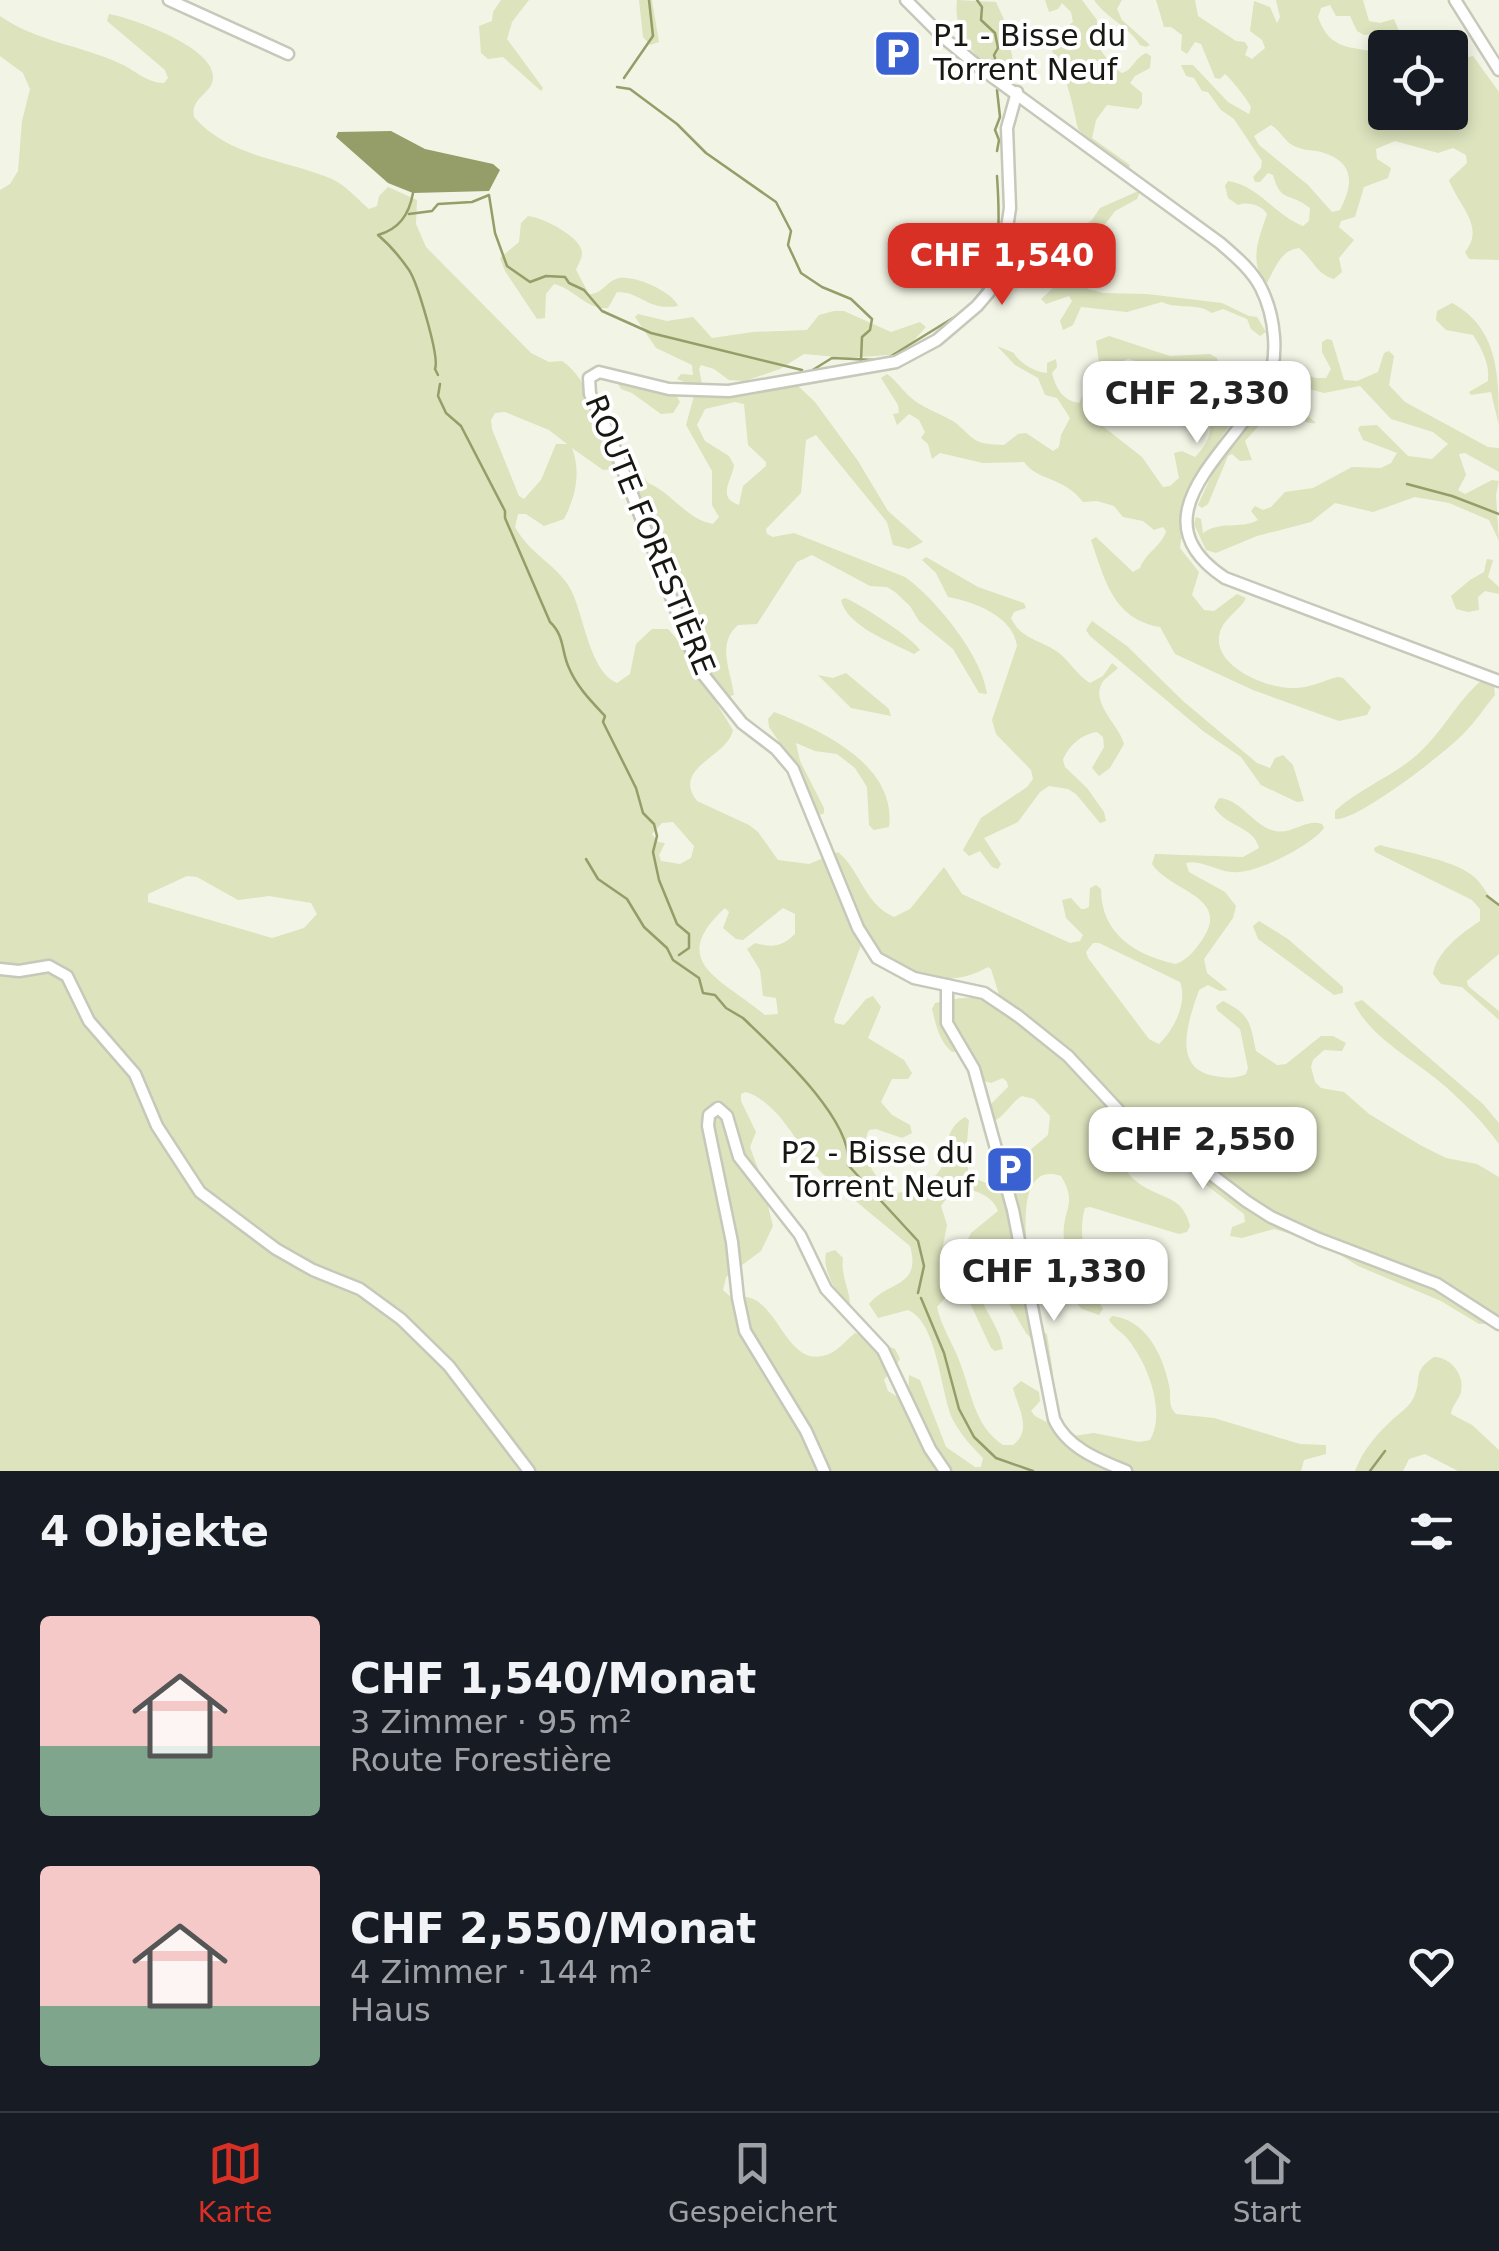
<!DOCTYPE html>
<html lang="de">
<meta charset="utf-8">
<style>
body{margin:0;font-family:"DejaVu Sans",sans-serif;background:#20242c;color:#f1f3f6;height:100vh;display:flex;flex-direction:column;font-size:38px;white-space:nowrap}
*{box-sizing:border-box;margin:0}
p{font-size:32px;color:#9ea1a6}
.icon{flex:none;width:55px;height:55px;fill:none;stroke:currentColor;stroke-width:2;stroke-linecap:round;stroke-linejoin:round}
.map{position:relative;height:1471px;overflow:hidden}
.drawer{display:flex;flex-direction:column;background:#171b24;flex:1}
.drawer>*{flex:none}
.fabs{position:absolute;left:1368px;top:30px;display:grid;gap:20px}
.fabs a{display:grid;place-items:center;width:100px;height:100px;border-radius:10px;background:#171b24;box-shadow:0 5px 15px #0003;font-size:50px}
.price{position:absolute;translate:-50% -85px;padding:0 22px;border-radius:20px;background:#fff;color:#222;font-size:32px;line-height:65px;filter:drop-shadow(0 2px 5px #0008)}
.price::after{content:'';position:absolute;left:50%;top:60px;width:30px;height:22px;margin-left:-15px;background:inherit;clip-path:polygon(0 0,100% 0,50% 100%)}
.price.on{background:#d93025;color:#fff}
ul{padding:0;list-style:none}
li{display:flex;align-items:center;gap:30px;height:250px;padding:0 40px}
li span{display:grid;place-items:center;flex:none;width:280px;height:200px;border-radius:10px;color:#555}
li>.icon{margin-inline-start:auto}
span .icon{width:120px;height:120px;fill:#fffc;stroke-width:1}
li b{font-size:42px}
h2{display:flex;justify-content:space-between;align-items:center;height:120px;padding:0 40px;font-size:42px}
.menu{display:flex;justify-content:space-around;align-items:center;height:140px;border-top:2px solid #363941;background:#171b24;font-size:28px;color:#9ea1a6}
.menu a{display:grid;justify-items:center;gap:5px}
.menu .on{color:#d93025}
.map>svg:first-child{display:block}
.green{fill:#dce3bd;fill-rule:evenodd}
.water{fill:#959d68}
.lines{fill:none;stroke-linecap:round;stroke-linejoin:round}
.stream{stroke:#959d68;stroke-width:2.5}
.minor-casing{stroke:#c6c9b9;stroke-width:15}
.minor{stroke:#fff;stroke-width:10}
.labels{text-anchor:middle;stroke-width:8;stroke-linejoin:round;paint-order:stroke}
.poi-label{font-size:30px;fill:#171812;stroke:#fff;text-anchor:start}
.street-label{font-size:30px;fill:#171812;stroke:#fff}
</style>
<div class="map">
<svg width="1499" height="1471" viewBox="0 0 1499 1471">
<rect width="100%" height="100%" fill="#f2f5e5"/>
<!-- green -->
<g class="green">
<polygon points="501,0 529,0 512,22 507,39 543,88 541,91 503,57 488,59 481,53 479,26 492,21 493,12"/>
<polygon points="639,0 652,0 659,42 650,45 643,37"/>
<path d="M957,0L996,2L1006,24L1013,61L997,73C972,55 953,32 957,0Z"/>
<path d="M1045,0H1082L1097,20L1096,44L1114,68L1122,73C1133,70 1135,57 1146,53L1151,56L1150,68L1135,76L1130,83L1142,93V104L1138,109L1107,105L1096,120L1092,138L1130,165L1129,168L1108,155L1078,129C1072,102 1067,76 1052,51L1064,29L1073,22L1071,12L1062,3L1058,9L1049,12Z"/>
<path d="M1094,0H1122L1117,9L1122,20L1150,45L1146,47L1140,45C1130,27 1106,18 1094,0Z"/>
<path d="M1156,0H1195L1198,16L1236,41L1245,42L1248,47L1245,55L1252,59L1265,48L1262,40L1250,31L1254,1L1270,7L1277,23L1280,17L1276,0H1363L1369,21L1380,23L1394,19L1401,36C1387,41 1377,33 1364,35L1357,31L1350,16H1336L1330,5L1321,8L1318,17C1328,46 1345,47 1371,51V64L1385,75V112H1450V70L1464,58L1473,56L1499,92V260L1469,259L1465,252C1486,227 1458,205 1449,180L1467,163L1466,155L1453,148L1438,153L1395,141L1376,149L1377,159L1391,168L1388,178L1364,187L1355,217L1341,221L1339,227L1354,240L1339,258L1342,272L1334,279C1316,274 1313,259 1299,248C1281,250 1275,268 1267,283C1247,263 1260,236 1267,214C1262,205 1247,201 1238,205L1228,198L1225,186L1228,181C1260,186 1274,215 1303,226L1309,221L1310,208C1289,191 1281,204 1273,175L1268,173L1260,182H1255L1253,177L1261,168L1262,161L1234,119L1221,110L1208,92L1202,91L1194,78L1186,76L1181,65H1193L1228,102L1249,114L1251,107C1247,99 1233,81 1225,74L1220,79L1215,78L1201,44L1195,42L1187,54L1181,50L1182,35L1171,27H1164ZM1271,125C1281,131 1284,141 1294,146C1302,150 1309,150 1317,151C1354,160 1355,181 1340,210L1332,212L1308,185L1259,145L1254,136Z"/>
<path d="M109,14C132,18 214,47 213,77C213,94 190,97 194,117C230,158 285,159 332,179C347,186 357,199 369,209L377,206L379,196L388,187L417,200L416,224L426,247L531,353L549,362L562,361C588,377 611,439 615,469L603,470L572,448C581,472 576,496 564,519L544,526L526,514H518L515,527C531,556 561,567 572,592C584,617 590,672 617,683L630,674L636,644L652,629H668L676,638L733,730C727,758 671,767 697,801L749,825L758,832L778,860L809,864L838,852C861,871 864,904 894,917L910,909L944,867L962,894L1070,943L1080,941L1083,935L1066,918L1062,900L1071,898L1081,909H1085L1089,907L1090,888L1096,885L1101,889C1101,933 1134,955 1176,964C1189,959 1196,949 1204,937C1229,896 1171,892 1152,864L1155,854L1243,857L1259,848C1254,826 1226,827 1214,807L1219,798C1241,799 1253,826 1275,831C1293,835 1305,818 1322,824L1324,828C1311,846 1254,875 1232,872C1216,871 1201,859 1186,863L1189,872L1225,892L1236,906L1233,918L1204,959L1207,973L1228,990L1220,991L1208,985L1199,990C1189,1019 1170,1069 1215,1076C1227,1078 1235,1079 1246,1074L1248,1068L1240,1029L1217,1010L1216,1006L1223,1001C1251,1015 1250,1023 1256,1051L1277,1065L1286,1064L1321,1036H1333L1346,1043L1342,1051L1324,1050L1313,1060L1311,1067L1315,1082L1321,1088L1344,1092L1369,1114L1420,1145L1446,1158L1477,1164L1499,1177V1324H1479L1441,1301L1358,1266L1322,1243L1274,1229L1242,1238L1230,1236L1232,1227L1245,1222L1244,1214L1152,1143L1139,1119L1128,1113C1102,1129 1116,1164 1136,1181C1148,1192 1167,1195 1179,1205C1185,1211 1188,1218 1190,1226L1187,1232L1179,1234L1090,1207L1085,1208C1076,1235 1089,1285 1103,1309L1099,1315L1082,1309L1078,1305C1073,1285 1066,1260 1064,1239C1061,1209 1079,1206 1061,1176C1014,1160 1026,1244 1030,1269L1019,1282L1036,1294L1037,1312L1029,1319V1324L1047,1334L1053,1373L1048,1376L1041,1349L1026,1333L1009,1304L993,1248H988C953,1283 998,1313 1003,1349L995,1351L991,1348L970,1303L961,1293L948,1295L937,1307C941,1326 952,1342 959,1360C971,1390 974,1426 1003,1445H1013C1033,1430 1018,1408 1013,1388L1021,1381L1039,1392L1040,1401L1031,1411L1035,1416L1073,1436L1094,1433L1139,1442L1150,1440C1167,1411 1146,1359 1125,1336C1119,1330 1113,1327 1109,1320L1112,1316C1146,1320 1162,1353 1169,1385C1172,1397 1167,1404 1176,1414L1214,1418L1300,1444L1326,1445V1454L1304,1460L1301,1471H0V190L10,184L18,171L22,121L30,89L23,73L0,56V16C37,42 81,45 121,64C136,71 147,83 164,83L168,78L165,70L107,21ZM505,412L549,430L567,444H556L541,480L524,499L519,496L492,429L491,420L495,413ZM673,822L694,846L691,858L680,864L661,861L659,855L665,843L658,842L652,834L662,823ZM187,876L197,877L238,900L269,896L311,903L317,914L304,928L272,938L148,902V894ZM725,908L729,912L723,928L736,939L743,940L783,908L795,914V934C781,947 773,948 755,943L747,949L760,970L763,996L776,998L778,1014L765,1015C722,979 666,962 725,908ZM867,939C876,944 880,955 889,961C919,982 957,985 988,967L991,969L1001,1001C977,995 959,997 935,1003L932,1009C936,1025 939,1041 952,1052L962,1051L972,1055L981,1080L991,1083L1003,1078L1007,1082L1008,1087L988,1107L992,1122C1006,1116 1010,1103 1022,1096L1034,1099L1050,1116L1048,1135L1023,1156L1010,1177L988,1184L969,1176L966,1153L969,1120L965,1117C928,1139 972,1175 898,1193C875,1183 857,1153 869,1130L876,1129L902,1138L912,1133L910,1125L892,1115L881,1102L892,1079H908L912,1073L904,1060L868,1038L881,1007L873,996L866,999L844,1025L835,1023L834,1019L861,945ZM1093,943H1099L1180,982C1188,1002 1174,1030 1159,1044L1149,1039L1088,958L1086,952ZM746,1092C782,1104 798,1149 823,1174L910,1246C922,1288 887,1281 869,1304L878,1318L908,1310C938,1323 940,1392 953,1420C961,1435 971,1446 983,1458L981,1467H975L946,1447L920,1380L909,1375L908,1395L898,1397L888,1391L884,1380L900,1359L895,1349L855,1333C847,1339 841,1348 831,1353C782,1376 780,1284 732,1298L723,1290L726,1277L761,1251L773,1226L760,1174L750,1147L756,1132L741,1101V1094ZM961,1188C976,1190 993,1196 998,1211L971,1233L957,1263L945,1268L940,1261L947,1225L941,1206L951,1192Z"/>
<path d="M1136,192H1140L1137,199L1115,211L1101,230L1084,231C1075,248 1054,250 1048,267L1083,283L1088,289L1103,293L1147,294L1222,303L1249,316L1257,317L1266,332L1260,336L1251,329L1247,319L1223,309L1212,313C1197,302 1177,310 1162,302L1127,312L1081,307L1073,325L1063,330L1060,321L1072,301L1069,296L1046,304L1041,299L1054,287L1055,282L1013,279L999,292V284L1008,263L1041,255L1060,237L1074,233L1092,220L1100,208Z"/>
<path d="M528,216C542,217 582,237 582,253C582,259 578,264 576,270L589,294C602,294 604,284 616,279C632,273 673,292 678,306C647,311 642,292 617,292L608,308C586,310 575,289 554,284L546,294L545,318L537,319L505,271L500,258L519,242L521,223Z"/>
<path d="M1452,303C1499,328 1499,378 1499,426L1491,392L1471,395L1469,392L1488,381C1490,364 1482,349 1473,335L1446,330L1436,320L1437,311Z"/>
<polygon points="834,311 844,311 891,332 920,322 926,327 902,354 848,358 804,354 780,369 745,381 729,380 714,369 701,365 699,369 702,384 694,386 677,379 681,374 693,375 692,365 656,348 635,317 638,314 667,321 693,317 712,338 753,332 807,330 819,315"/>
<path d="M1109,336L1170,356L1210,354L1217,358L1219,366L1215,374L1198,378L1128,359L1117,364L1115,370L1116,379L1134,397L1123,416L1117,415L1120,399L1113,390L1102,387L1088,396L1087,409L1091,417L1142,457L1163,487L1170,486L1179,478L1174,453L1182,451L1195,457C1217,436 1209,420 1212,394L1224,385L1255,383L1253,390L1241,392L1229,399L1231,423L1198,471L1186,504L1180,548L1199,572L1192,595L1204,610L1214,611L1237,594L1246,598C1241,609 1226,617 1221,629C1207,664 1265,688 1291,688C1308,689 1322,681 1338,677L1343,678L1371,707L1367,715L1339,721L1253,690L1175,654L1160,627C1113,619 1105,580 1091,540L1096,537L1133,572L1140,568C1146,552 1162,546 1166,531L1163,527L1154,530L1143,521L1123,517L1114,506L1097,501L1083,502C1063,476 1037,481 1024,462L983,463L940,453L932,459L928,444L921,438L925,432L919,420L909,414L897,425L893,414L899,413L898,405L881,378L887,374C897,381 904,393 915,401C926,409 950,418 957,424C977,442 975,444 1004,445L1018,434L1026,433L1053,451L1059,447L1061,435L1070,418L1057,398L1045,395L1038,378L1015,365L997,346L1014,353C1018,362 1036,373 1047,373V363L1056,359L1057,367L1052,373C1056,388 1062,400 1079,403L1099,363L1096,341Z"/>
<path d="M1327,339L1332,340L1344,380L1357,381L1378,372L1384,353L1389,351L1394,356L1389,385L1405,402L1488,447L1499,448V472L1465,453L1459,454L1466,475L1458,490L1465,494L1492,480L1499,481L1496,495L1499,541L1489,520L1449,503L1415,497L1373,512L1335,503L1311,522L1257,536L1216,553L1206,550L1194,524L1196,517L1201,519L1203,533C1222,520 1239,530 1258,520L1251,511L1255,506L1263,510L1271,507L1285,492L1313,488L1352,467L1381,468L1391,463L1397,453L1363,440L1358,429L1360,426L1377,425L1408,456L1432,459L1448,444L1433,432L1391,419L1360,386L1324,393L1302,387L1298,395L1308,416L1316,423C1300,425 1297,412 1287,402L1276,403L1293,386L1281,374L1288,368L1315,378H1326L1331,369L1322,352V342Z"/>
<polygon points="622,381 676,395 680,402 673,413 661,414 632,393 621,389 617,382"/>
<path d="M797,385L815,402L858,461L888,511L923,542L909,549L893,545L887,522L816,435L806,440L801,493L766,529L767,534L773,537L794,533L905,577C936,599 983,657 987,694L979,693L953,649L919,621L910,606L895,592L887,587L870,586L812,555L797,562L757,624L738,625C716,644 731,671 734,695L726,697L711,689L693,641L685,591L661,558L627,466L633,461L648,483C673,493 684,518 713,524L719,517L712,505V471L686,425L694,396L753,392ZM735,402L744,404L748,445L766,462V466L743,486L739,505C716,497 732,481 734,465L729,456L705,441L697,425L705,409Z"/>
<polygon points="1267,405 1270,413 1245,441 1252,460 1240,461 1232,454 1228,456 1208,504 1202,508 1198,505 1221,454 1259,409"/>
<path d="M926,557L978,587L1024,603L1026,608L1014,612L1011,618C1021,640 1042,640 1059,653C1070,662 1077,675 1090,683L1103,676L1112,663L1118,668C1113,673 1103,679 1101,685C1092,704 1120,727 1124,744L1110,768L1099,776L1092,768L1104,747L1103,737L1097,732C1082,734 1068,746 1063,760L1065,767L1087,788L1104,812L1106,821L1100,823L1076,794L1068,789L1049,786L1040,792L1018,822L984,838L1001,864L998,869L992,867L980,851L969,856L963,850L981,818L1027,787L1033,779L1031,770L996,734L992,720L1017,646C1013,616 975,602 948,597L936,573L922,560Z"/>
<polygon points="1487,559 1493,560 1488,577 1499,587 1499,594 1485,591 1478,597 1479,610 1468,612 1456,609 1451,596 1470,580 1484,572"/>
<path d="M845,598C859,603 914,639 920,650L914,654C893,643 846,626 841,600Z"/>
<polygon points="1092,621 1127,646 1183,701 1257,763 1270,768 1275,758 1283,755 1293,765 1304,801 1297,802 1261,785 1241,757 1203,731 1090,636 1086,630"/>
<polygon points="846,673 889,709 891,716 851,708 818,675 833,678"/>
<path d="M1482,680L1494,686L1495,695C1485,707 1476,721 1465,732C1448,751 1355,823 1335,819V811C1361,787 1395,776 1420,752C1442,732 1459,699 1482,680Z"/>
<path d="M774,712C821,730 897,765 889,827L874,830L869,825L867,787L855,768L837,754L815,751L796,743L800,761L824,808V813L820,815L797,768L769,727L768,719Z"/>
<path d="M1380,845C1407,853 1452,859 1473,876C1484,885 1489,899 1499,907V954L1467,981L1468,986L1499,1011V1020L1462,987L1441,984L1433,974C1437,951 1462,933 1480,921V909L1472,900L1375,852L1374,848Z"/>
<polygon points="1259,921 1288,939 1343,987 1343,993 1334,995 1258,939 1253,926"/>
<path d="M1362,1000L1483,1104L1499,1123V1144C1484,1123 1465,1104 1446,1087C1417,1061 1371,1039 1354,1003Z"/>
<path d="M835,1250L843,1258C840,1277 853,1296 849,1307C837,1296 822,1269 826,1253Z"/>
<path d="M1434,1357C1450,1357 1465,1374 1461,1392C1459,1400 1452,1405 1451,1414L1472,1425L1499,1450V1471H1458L1425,1454L1409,1459L1403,1471H1355C1362,1451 1377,1434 1392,1420C1400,1413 1410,1406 1414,1397C1423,1376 1411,1373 1434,1357Z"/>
</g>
<!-- water -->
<polygon class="water" points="391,131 425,149 493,164 500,170 489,191 413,193 388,183 336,137 338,132"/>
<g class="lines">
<!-- stream -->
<g class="stream">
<polyline points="977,0 982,7 981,20 995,33 998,48 994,55 998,69"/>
<polyline points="624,78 653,36 649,0"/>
<polyline points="617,87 630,89 677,124 706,153 776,202 791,231 788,245 801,273 822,287 851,299 872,319 870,330 862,337 861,360"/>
<polyline points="997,151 999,140 995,130 1000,117 997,90"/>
<path d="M413,193C409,215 399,229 378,235C390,245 400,257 409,270C417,282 440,357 435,369L438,375"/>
<polyline points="409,214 432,211 438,204 472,202 489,195 495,233 507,266 530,282 546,276 565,277 569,283 584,290 602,311 651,333 802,370"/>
<path d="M971,305C1003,271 1000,220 997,176"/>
<polyline points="888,358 961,313"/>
<polyline points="811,371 832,358 875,360"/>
<path d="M440,384L438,396L446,413L461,426L505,511V518L550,622C565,636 561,651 569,668C577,687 591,701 605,716L603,722L636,788L643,813L654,824L657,836L653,852L659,880L677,924L689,934V948L679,955"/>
<polyline points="1407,484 1452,496 1499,514"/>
<path d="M586,859L598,879L627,899L644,927L667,948L673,960L699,978L703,993L715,995L726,1008L743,1018C775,1049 854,1120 848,1165L918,1241L924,1266L918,1293"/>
<polyline points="1487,896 1499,905"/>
<polyline points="921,1298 944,1353 959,1409 974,1437 996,1458 1033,1471"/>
<polyline points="1370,1471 1385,1451"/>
</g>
<defs>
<g id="minor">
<polyline points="169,0 288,54"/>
<path d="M906,0L944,38L979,67L1220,243C1235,256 1252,270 1261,288C1275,316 1280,358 1266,386C1237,449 1130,515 1225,578L1499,681"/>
<polyline points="1455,0 1499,70"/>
<polyline points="1017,92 1007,128 1010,208 1001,268 989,292 977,306 937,340 896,362 729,391 669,389 599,372 589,378 590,394 610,436 698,668 742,723 776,749 793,769 858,928 877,958 914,978 984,993 1018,1016 1068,1056 1122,1114 1160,1135 1246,1201 1271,1217 1319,1239 1437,1284 1499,1324"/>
<polyline points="0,969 19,971 49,966 67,976 89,1021 135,1074 157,1126 200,1192 276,1249 313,1270 360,1289 401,1319 449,1366 529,1471"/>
<path d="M947,985V1023L974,1069L1013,1210L1054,1419C1067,1448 1099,1460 1126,1471"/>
<polyline points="824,1471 806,1431 745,1331 738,1298 732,1242 708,1126 709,1115 718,1108 727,1116 739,1157 800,1235 826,1289 883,1350 930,1449 945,1471"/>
</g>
</defs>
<!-- minor casing -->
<use href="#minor" class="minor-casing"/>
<!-- minor -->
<use href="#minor" class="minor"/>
</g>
<!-- icons -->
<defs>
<symbol id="parking-square" viewBox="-11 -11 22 22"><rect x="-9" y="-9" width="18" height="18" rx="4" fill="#3961d2" stroke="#fff"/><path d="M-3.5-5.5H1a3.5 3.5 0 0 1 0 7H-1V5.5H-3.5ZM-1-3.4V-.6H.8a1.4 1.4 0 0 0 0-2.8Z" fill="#fff"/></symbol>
</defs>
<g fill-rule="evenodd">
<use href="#parking-square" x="870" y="26" width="55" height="55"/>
<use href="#parking-square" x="982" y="1142" width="55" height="55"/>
</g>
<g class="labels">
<!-- poi labels -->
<g class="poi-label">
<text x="933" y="46">P1 - Bisse du<tspan x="933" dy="34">Torrent Neuf</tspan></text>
<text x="974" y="1163" text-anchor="end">P2 - Bisse du<tspan x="974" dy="34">Torrent Neuf</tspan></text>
</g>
<!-- street labels -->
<g class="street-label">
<text transform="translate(650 535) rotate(68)" y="10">ROUTE FORESTIÈRE</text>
</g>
</g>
</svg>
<div class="fabs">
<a><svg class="icon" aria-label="locate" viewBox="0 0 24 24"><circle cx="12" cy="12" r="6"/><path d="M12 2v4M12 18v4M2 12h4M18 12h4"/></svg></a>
</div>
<b class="price on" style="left:1002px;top:308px">CHF 1,540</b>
<b class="price" style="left:1197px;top:446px">CHF 2,330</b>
<b class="price" style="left:1203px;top:1192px">CHF 2,550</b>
<b class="price" style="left:1054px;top:1324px">CHF 1,330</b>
</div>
<section class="drawer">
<h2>4 Objekte<svg class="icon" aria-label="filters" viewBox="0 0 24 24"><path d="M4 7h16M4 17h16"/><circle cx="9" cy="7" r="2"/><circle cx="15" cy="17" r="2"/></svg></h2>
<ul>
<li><span style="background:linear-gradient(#f6c9c9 65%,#7fa58c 0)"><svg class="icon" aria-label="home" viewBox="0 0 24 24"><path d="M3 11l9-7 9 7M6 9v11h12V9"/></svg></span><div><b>CHF 1,540/Monat</b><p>3 Zimmer · 95 m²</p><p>Route Forestière</p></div><svg class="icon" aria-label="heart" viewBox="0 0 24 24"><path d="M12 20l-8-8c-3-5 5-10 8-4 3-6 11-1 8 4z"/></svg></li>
<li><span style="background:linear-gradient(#f6c9c9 70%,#7fa58c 0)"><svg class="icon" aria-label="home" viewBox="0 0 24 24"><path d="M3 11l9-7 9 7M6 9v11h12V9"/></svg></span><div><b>CHF 2,550/Monat</b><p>4 Zimmer · 144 m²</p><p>Haus</p></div><svg class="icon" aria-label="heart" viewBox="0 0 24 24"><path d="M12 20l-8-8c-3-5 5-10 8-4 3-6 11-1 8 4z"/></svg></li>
</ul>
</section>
<nav class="menu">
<a class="on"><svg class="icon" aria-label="map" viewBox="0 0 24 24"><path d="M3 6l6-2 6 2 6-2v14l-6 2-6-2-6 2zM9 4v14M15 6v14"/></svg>Karte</a>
<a><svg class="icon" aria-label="saved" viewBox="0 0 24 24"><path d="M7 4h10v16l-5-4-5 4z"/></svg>Gespeichert</a>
<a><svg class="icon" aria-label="home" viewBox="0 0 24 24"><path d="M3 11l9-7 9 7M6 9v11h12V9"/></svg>Start</a>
</nav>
